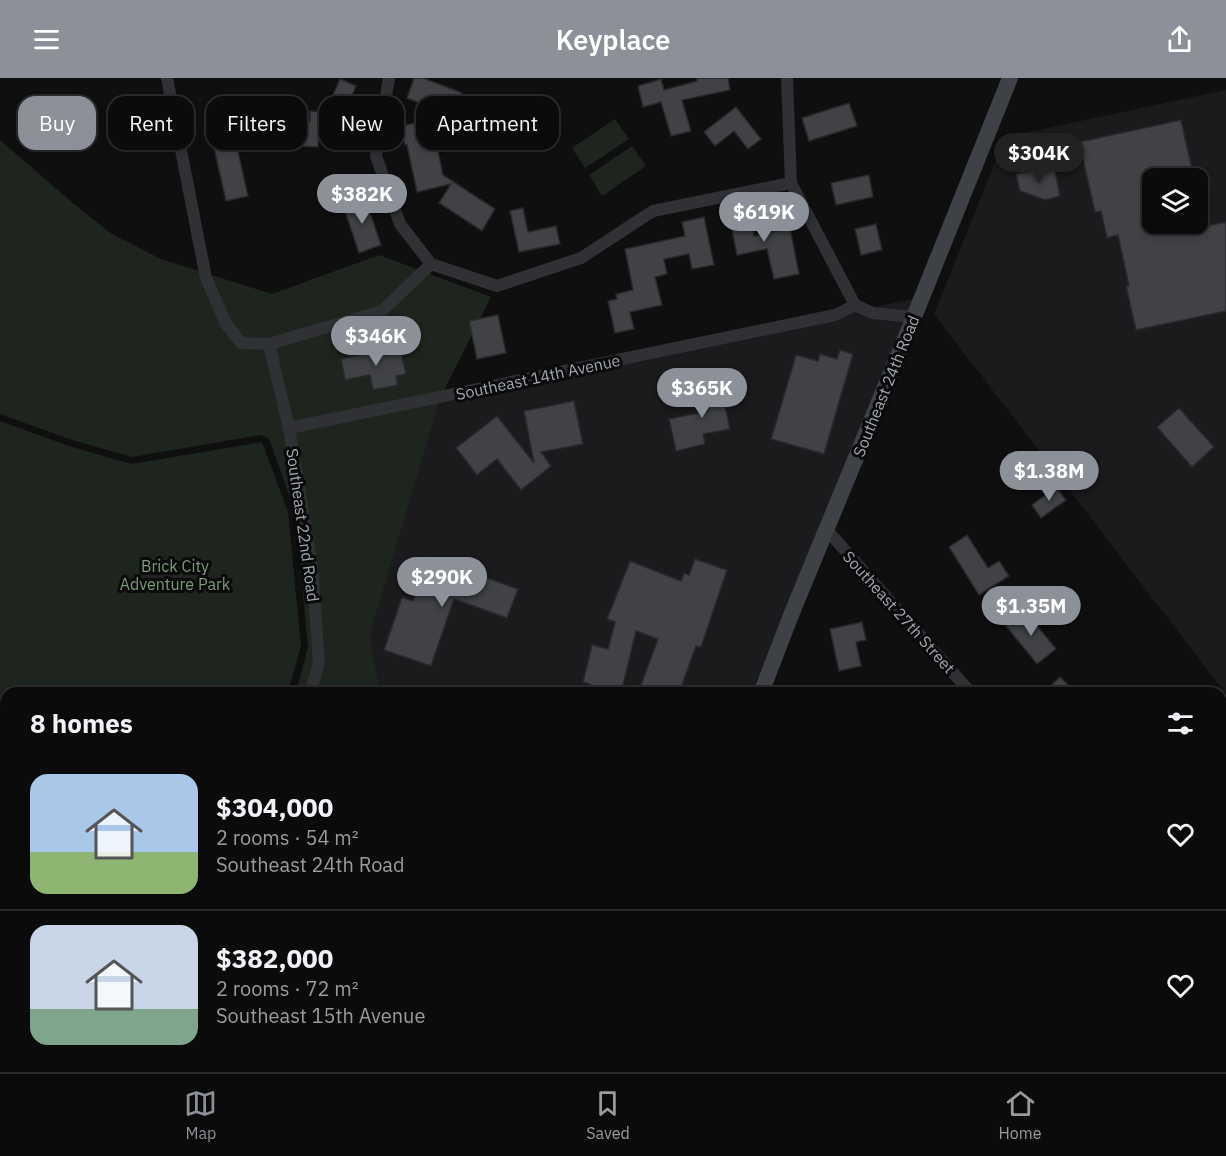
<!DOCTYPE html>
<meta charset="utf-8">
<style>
body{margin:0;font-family:"IBM Plex Sans",sans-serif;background:#19191a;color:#f1f3f6;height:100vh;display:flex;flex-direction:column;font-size:22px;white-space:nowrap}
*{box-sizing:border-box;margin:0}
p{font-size:20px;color:#9a9b9d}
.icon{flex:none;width:33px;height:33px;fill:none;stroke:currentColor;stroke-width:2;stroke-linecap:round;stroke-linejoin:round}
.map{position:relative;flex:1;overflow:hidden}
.sheet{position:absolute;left:0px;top:609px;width:1227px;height:386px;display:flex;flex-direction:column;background:#0b0b0c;border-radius:18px 18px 0 0;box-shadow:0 3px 9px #0003,0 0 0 2px #2b2b2d}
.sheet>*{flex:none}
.banner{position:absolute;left:18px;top:18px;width:600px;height:54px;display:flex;gap:12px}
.buttons{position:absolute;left:1142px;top:90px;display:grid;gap:12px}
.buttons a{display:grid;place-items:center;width:66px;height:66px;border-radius:12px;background:#0b0b0c;box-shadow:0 3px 9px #0003,0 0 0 2px #2b2b2d;font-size:30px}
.price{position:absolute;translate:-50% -51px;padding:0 14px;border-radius:21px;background:#8c9099;color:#fff;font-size:20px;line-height:39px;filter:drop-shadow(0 2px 3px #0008)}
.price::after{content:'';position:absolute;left:50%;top:36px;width:18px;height:14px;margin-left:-9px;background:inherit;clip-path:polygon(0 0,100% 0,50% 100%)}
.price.selected{background:#222;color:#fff}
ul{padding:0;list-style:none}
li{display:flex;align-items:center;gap:18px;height:150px;padding:0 30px}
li+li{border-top:2px solid #2b2b2d}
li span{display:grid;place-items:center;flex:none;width:168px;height:120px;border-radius:18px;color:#555}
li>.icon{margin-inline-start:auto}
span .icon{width:72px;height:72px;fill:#fffc;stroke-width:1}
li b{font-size:26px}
h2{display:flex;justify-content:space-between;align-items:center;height:72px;padding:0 30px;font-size:26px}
.pill{padding:0 21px;border-radius:18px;background:#0b0b0c;box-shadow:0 3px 9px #0003,0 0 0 2px #2b2b2d;font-size:21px;line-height:54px}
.pill.selected{background:#8c9099;color:#fff}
header{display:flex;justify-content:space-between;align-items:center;height:78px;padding:0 30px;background:#8c9099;color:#fff;font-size:27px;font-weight:600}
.tab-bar{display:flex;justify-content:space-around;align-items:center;height:84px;border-top:2px solid #2b2b2d;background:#0b0b0c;font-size:16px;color:#9a9b9d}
.tab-bar a{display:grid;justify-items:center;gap:3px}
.tab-bar .selected{color:#8c9099}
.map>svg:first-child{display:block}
.built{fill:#1b1b1d;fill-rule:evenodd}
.green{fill:#1e241e}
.building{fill:#404246;stroke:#29292c;stroke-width:1.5}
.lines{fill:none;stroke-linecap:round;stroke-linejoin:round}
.street{stroke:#303135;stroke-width:12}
.secondary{stroke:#3e4145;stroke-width:16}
.labels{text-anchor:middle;stroke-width:6;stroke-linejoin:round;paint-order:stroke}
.street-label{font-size:16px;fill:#a1a7b0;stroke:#0a0a0b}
.park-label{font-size:16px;fill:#7a9b78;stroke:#0a0a0b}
</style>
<header><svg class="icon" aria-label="menu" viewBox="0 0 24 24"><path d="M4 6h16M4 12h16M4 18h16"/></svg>Keyplace<svg class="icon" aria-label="share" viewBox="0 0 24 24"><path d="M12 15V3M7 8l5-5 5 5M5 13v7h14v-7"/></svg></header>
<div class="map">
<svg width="1226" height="994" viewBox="0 0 1226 994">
<rect width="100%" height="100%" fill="#0f0f10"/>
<!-- built -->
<g class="built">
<path d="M1226,12V616L934,236L1005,59ZM1152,100H1197V146H1152Z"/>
<polygon points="913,221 819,450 783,535 752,615 380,615 370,557 441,318"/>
</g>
<!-- green -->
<g class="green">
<polygon points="615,41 629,61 585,90 572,70"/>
<polygon points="0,62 74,126 112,156 161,181 272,216 379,177 491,219 441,318 370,557 380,615 296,615 308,569 295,433 269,361 261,357 132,379 72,362 0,336"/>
<polygon points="632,68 646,88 602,118 589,97"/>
<polygon points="0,343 69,368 131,386 262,364 288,434 301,568 288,615 6,615 6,988 187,989 185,994 0,994"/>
</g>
<!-- building -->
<g class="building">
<polygon points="414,0 423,0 462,15 453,38 407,20"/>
<polygon points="697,0 728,0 730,12 682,22 691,53 671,58 661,24 643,29 638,8 661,1 664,12 697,3"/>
<polygon points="340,1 356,8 350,22 349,51 319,50 318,69 297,68 298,43 310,43 310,33 326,34"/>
<polygon points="849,25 857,48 809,63 802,40"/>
<polygon points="228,29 248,118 226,123 206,34"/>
<polygon points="736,29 761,61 748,71 734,53 715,68 704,54"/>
<polygon points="1181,42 1194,100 1152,100 1152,146 1181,146 1182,153 1226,144 1226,233 1136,252 1126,208 1129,208 1118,157 1107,160 1101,133 1095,134 1079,64"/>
<polygon points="420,44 424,60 435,58 443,97 495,131 482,153 439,125 451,106 417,114 407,67 405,67 401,48"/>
<polygon points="1054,89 1060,118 1045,122 1020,113 1016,96"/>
<polygon points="869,97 873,119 836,127 831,105"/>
<polygon points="365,120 381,167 359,175 343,127"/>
<polygon points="748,128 754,158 790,150 799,196 774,201 767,171 737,177 728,132"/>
<polygon points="523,130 528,154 556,148 560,166 519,174 510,133"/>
<polygon points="704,139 714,187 692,191 689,176 664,181 667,196 655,199 662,227 630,234 634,251 615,255 608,223 617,221 616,216 633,212 625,171 685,158 682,144"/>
<polygon points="876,146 882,172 861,177 855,151"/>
<polygon points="498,237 506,275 477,281 469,243"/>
<polygon points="400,268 406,296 396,298 398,307 373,312 370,297 345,302 341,281"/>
<polygon points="840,272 853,276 824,376 771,361 796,277 818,283 820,276 837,281"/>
<polygon points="719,300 730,351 703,356 705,366 676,373 669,341 708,333 701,304"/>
<polygon points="574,323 583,366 541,374 551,388 521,412 497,381 477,397 456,370 497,338 534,385 524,333"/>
<polygon points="1179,330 1214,369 1192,389 1157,349"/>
<polygon points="1056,409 1066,422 1041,440 1032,427"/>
<polygon points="967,457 988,490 999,483 1009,498 979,517 949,469"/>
<polygon points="428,479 518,511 507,540 454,521 431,588 384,572 402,519 413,523"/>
<polygon points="695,481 727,492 701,569 696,568 679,615 638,615 658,561 636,553 621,615 588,615 590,606 583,604 592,567 608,571 615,544 607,541 630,483 681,503 684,495 689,497"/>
<polygon points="1025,533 1056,571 1037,586 1006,548"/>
<polygon points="862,544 866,562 856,564 861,588 839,593 830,551"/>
<polygon points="1060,599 1076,615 1043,615"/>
</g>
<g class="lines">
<!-- street -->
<g class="street">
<polyline points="167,0 206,200 226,246 241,265 269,266"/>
<polyline points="389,0 376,78 400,146 431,186 497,208 581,180 653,133 791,105"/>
<polyline points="787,0 791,105 855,227 873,235 914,239"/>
<polyline points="289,350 835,237 855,227"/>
<polyline points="827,452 971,615"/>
<polyline points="310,615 319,585 312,489 289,350 269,266 382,233 431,186"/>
<polyline points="1118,988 1120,994"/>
<polyline points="202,994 203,988"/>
</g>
<!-- secondary -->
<g class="secondary">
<polyline points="761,615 791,537 914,239 1010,0"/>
<polyline points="1221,756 1226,752"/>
<polyline points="605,994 608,988"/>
<polyline points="917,994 924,988"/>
</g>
</g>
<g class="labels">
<!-- street labels -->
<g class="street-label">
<text transform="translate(538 299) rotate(-12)" y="6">Southeast 14th Avenue</text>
<text transform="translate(886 308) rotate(-68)" y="6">Southeast 24th Road</text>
<text transform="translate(303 447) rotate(82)" y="6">Southeast 22nd Road</text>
<text transform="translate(899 534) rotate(48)" y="6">Southeast 27th Street</text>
</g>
<!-- park labels -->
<g class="park-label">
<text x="175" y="494">Brick City<tspan x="175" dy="18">Adventure Park</tspan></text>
</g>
</g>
</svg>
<div class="buttons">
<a><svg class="icon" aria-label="layers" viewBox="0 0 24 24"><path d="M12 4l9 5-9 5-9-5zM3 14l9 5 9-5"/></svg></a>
</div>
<b class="price selected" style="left:1039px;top:106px">$304K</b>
<b class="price" style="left:362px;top:147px">$382K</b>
<b class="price" style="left:764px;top:165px">$619K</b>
<b class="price" style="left:376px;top:289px">$346K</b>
<b class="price" style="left:702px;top:341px">$365K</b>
<b class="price" style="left:1049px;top:424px">$1.38M</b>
<b class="price" style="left:442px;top:530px">$290K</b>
<b class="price" style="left:1031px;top:559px">$1.35M</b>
<div class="banner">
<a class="pill selected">Buy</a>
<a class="pill">Rent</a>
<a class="pill">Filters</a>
<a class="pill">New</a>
<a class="pill">Apartment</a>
</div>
<section class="sheet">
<h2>8 homes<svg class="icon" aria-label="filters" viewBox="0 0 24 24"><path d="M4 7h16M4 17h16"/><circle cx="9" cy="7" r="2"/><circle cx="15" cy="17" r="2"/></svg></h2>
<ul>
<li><span style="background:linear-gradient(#a9c7e8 65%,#8fb573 0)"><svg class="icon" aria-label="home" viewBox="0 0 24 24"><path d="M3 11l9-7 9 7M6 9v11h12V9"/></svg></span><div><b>$304,000</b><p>2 rooms · 54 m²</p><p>Southeast 24th Road</p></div><svg class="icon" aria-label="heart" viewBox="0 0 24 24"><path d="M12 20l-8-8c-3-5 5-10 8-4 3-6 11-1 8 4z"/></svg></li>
<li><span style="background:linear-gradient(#c9d6e8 70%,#7fa58c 0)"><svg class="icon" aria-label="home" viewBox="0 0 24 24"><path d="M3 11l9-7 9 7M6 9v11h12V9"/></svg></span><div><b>$382,000</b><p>2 rooms · 72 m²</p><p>Southeast 15th Avenue</p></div><svg class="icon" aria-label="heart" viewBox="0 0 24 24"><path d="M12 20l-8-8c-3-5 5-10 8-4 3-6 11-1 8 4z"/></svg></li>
</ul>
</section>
</div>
<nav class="tab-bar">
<a class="selected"><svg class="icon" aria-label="map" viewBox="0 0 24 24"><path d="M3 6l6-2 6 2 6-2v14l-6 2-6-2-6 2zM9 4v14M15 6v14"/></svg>Map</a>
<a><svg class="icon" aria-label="saved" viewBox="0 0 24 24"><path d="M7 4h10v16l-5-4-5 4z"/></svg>Saved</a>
<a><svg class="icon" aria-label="home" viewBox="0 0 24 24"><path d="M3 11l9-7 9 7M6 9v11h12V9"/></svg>Home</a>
</nav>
